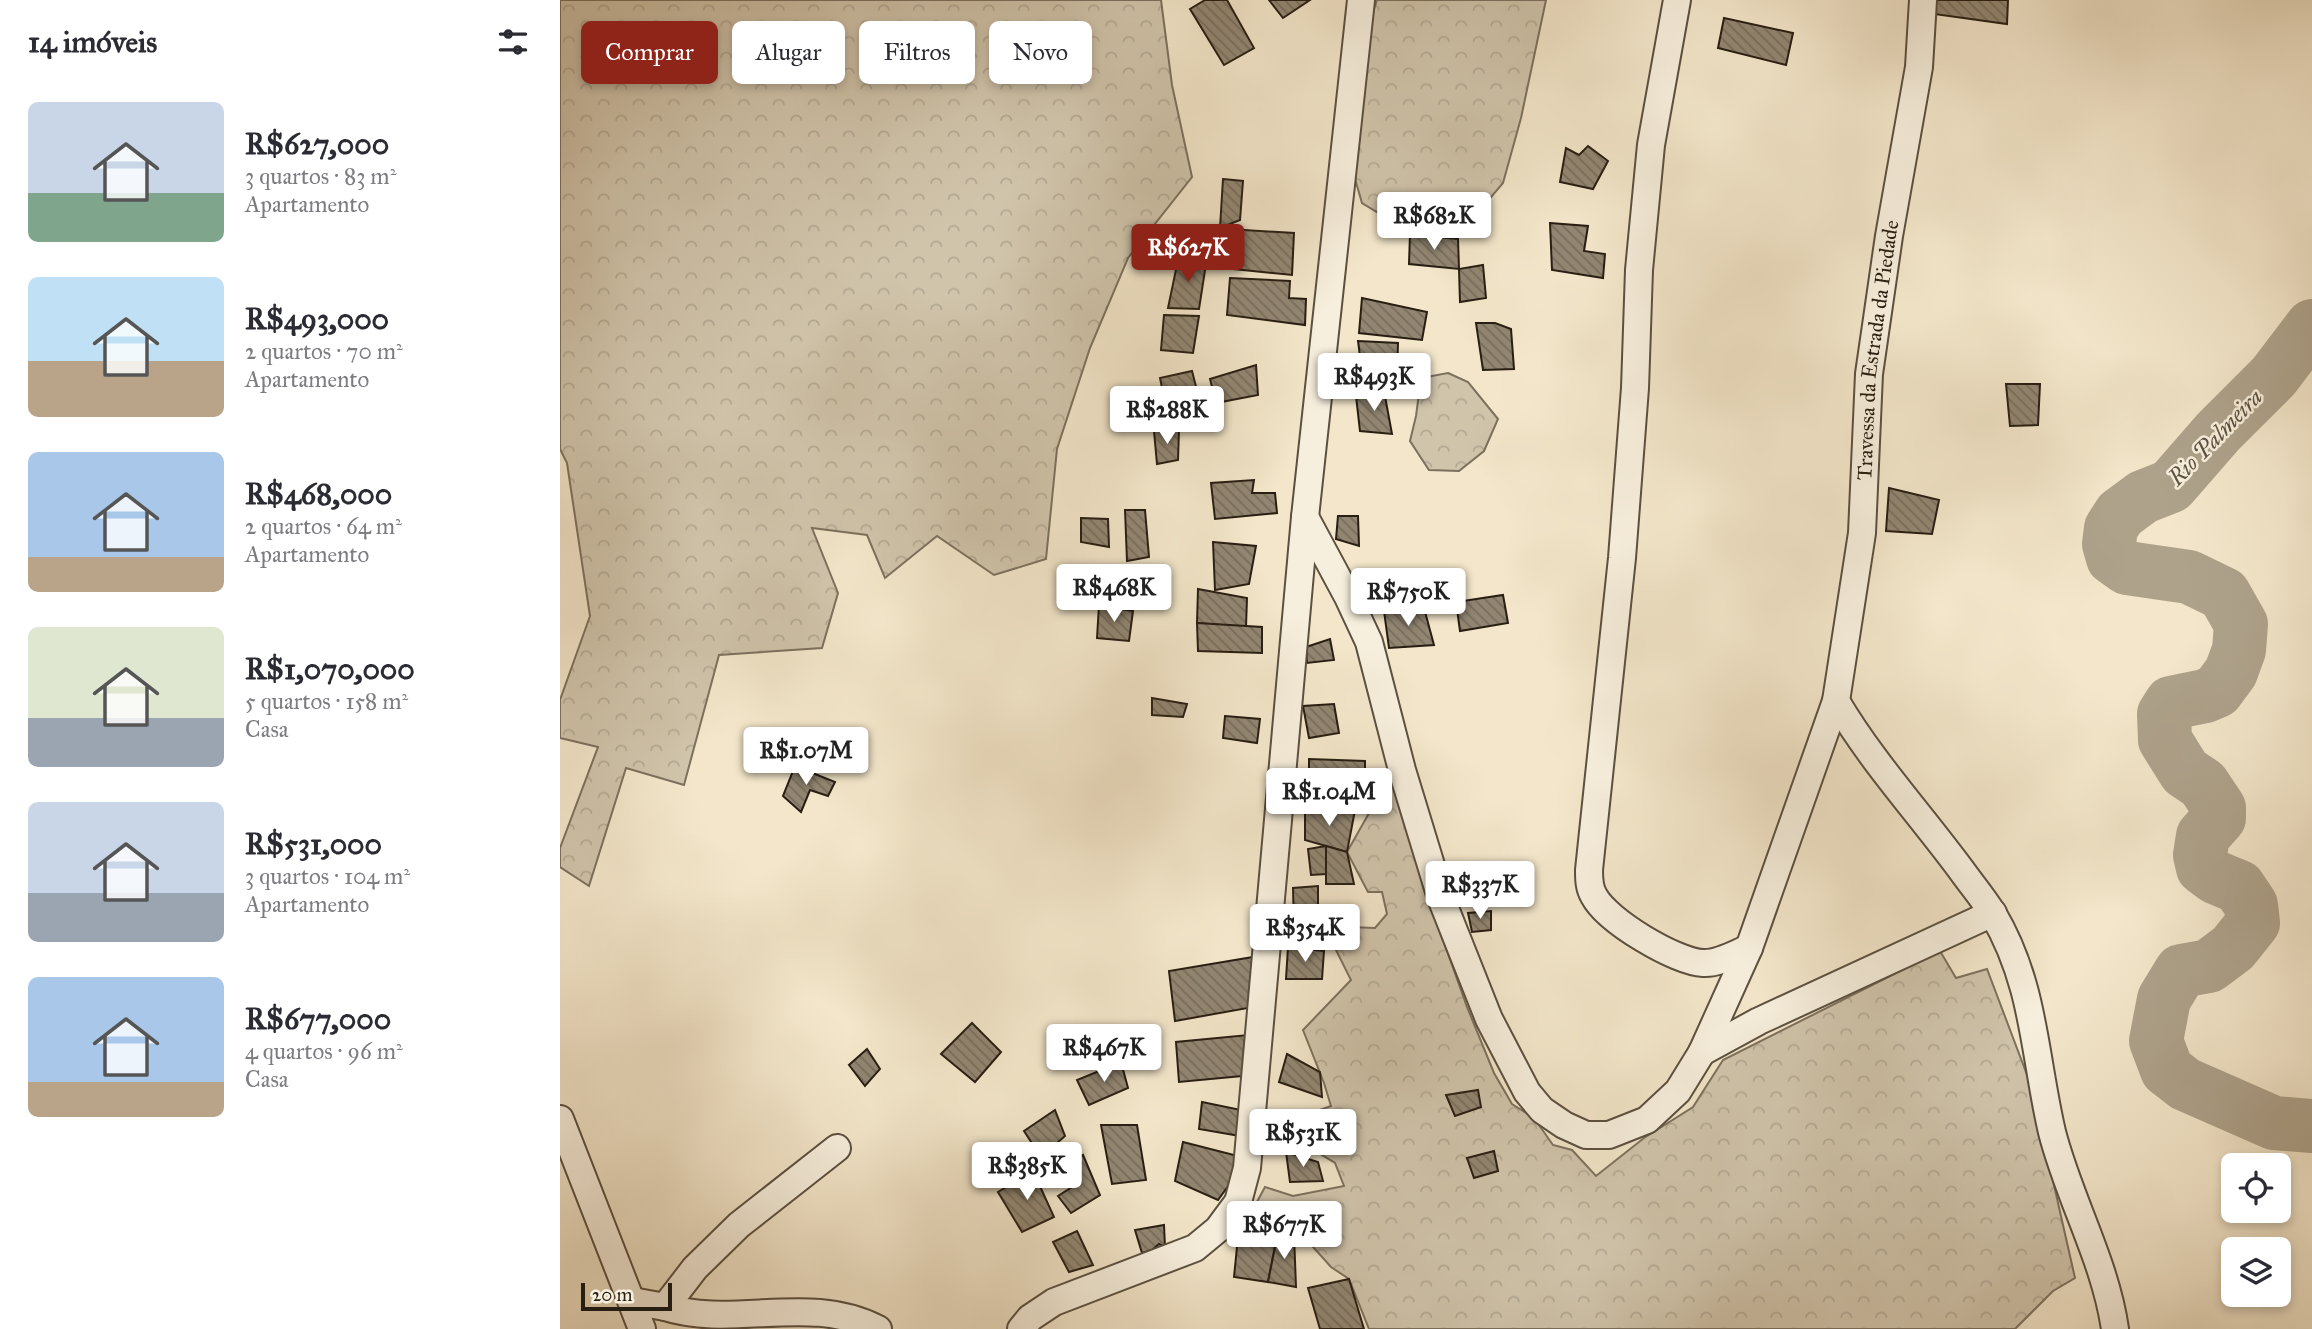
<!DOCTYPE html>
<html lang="pt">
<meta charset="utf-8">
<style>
body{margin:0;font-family:"IM FELL Great Primer",serif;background:#f7f7f7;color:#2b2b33;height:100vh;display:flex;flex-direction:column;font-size:26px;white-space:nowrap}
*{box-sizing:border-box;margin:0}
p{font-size:23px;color:#7c7c81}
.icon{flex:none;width:38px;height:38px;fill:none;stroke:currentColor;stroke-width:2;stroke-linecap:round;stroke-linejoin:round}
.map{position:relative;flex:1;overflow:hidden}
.sheet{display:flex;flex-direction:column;background:#fff;width:560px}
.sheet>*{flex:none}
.hud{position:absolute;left:21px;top:21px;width:665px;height:63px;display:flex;gap:14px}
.tools{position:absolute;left:1661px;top:1153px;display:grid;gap:14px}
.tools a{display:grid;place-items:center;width:70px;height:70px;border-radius:10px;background:#fff;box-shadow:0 4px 10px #0003;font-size:35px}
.scale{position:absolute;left:21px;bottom:18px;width:91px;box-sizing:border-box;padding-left:7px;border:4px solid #281e12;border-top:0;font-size:19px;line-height:24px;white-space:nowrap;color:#281e12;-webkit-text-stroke:5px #f7efdd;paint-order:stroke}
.price{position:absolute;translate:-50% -60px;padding:0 16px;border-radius:7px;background:#fff;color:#222;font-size:23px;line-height:46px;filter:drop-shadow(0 2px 4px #0008)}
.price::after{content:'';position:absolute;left:50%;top:42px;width:21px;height:16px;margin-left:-10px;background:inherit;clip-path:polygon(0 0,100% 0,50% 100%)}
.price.selected{background:#8f2418;color:#fff}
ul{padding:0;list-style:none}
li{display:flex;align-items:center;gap:21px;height:175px;padding:0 28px}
li span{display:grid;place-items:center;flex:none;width:196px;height:140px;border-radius:10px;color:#555}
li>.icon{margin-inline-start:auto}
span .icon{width:84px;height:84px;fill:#fffc;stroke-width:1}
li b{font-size:30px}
h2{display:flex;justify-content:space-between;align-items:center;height:84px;padding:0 28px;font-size:30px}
.pill{padding:0 24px;border-radius:10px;background:#fff;box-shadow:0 4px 10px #0003;font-size:24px;line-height:63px}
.pill.selected{background:#8f2418;color:#fff}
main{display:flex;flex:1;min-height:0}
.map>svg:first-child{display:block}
.forest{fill:url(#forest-crowns);stroke:#7c715e;stroke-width:2}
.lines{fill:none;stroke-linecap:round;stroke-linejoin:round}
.river{stroke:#aea28b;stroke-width:54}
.building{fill:url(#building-back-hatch);stroke:#281e12;stroke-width:2}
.street-casing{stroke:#5b5040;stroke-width:30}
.street{stroke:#f7efdd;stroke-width:26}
.labels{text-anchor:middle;stroke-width:5;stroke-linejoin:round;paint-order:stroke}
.street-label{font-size:21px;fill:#281e12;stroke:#f7efdd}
.water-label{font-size:23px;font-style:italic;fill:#5e5342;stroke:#f7efdd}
</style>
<main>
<section class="sheet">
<h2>14 imóveis<svg class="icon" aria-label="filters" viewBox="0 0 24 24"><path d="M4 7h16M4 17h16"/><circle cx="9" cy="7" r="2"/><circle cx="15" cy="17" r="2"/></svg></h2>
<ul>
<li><span style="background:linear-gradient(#c9d6e8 65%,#7fa58c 0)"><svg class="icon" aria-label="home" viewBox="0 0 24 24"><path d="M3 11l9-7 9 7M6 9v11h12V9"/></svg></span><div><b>R$627,000</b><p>3 quartos · 83 m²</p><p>Apartamento</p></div></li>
<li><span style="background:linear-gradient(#bfe0f5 60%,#b9a48a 0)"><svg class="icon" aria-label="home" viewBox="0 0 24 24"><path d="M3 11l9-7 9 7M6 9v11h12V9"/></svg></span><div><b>R$493,000</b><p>2 quartos · 70 m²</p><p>Apartamento</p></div></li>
<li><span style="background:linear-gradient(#a9c7e8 75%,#b9a48a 0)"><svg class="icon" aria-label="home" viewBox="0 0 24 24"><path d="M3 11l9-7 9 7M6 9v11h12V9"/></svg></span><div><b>R$468,000</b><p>2 quartos · 64 m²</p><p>Apartamento</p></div></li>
<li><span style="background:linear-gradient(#dfe7d0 65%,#9aa5b1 0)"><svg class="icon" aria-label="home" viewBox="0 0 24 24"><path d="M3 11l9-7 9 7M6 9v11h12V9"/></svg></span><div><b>R$1,070,000</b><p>5 quartos · 158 m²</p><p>Casa</p></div></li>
<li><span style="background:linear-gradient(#c9d6e8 65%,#9aa5b1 0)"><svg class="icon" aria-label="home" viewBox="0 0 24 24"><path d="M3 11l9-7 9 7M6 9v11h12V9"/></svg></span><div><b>R$531,000</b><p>3 quartos · 104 m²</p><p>Apartamento</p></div></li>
<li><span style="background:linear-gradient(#a9c7e8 75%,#b9a48a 0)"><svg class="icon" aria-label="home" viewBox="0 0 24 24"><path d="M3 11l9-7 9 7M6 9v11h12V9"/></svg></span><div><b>R$677,000</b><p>4 quartos · 96 m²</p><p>Casa</p></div></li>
</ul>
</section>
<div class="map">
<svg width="1752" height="1329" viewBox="0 0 1752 1329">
<defs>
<pattern id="forest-crowns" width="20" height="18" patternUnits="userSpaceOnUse" patternTransform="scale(1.75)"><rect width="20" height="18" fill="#d0c4ab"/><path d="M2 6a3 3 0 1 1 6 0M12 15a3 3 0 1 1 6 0" fill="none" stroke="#b3a892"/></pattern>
<pattern id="building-back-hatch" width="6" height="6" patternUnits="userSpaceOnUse" patternTransform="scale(1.75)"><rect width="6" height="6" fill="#928672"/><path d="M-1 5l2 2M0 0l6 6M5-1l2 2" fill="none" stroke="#776d5c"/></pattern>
</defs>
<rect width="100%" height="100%" fill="#f3e6ca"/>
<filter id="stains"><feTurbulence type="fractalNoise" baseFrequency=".00286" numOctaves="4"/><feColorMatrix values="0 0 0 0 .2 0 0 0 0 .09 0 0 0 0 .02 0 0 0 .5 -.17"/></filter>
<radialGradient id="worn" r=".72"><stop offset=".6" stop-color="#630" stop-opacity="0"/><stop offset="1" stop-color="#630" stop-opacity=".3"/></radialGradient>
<!-- forest -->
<g class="forest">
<polygon points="0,0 601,0 612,85 632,177 568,258 530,348 497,449 486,559 434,575 377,536 325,578 307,535 252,528 278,593 262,648 159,655 124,785 66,768 29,886 0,867 0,848 38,747 0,738 0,700 30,616 7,463 0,449"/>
<polygon points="817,0 986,0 961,118 943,183 910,222 869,212 830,220 802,203 793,172 808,28"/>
<polygon points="888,373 908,382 938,419 924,451 899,471 869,470 850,441 856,416 861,378"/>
<polygon points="830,776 881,934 907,1007 934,1073 952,1104 974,1118 993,1145 1012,1150 1036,1176 1084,1138 1133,1107 1163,1060 1380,951 1396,978 1427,969 1472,1088 1515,1278 1493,1291 1455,1329 809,1329 789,1279 771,1267 737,1229 691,1213 705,1187 733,1196 784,1186 775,1163 744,1144 734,1119 771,1106 764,1083 743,1030 791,980 764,926 815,928 827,914 822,892 808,892 787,852"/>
</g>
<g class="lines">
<!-- river -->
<polyline class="river" points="1752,326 1714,376 1658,432 1611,486 1583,497 1560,514 1551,528 1549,544 1553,558 1567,568 1629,577 1664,594 1681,624 1679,650 1671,672 1657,691 1645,696 1611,703 1604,714 1605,740 1625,772 1643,784 1659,808 1659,818 1643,836 1640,855 1643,868 1655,877 1679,887 1691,905 1693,923 1673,948 1649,966 1621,971 1604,999 1596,1041 1607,1070 1625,1084 1714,1123 1752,1126"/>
</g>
<!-- building -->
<g class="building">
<polygon points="645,0 667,0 694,48 664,65 630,9"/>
<polygon points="709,0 750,0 723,18"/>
<polygon points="1376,0 1448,0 1447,24 1374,14"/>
<polygon points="1164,18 1233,33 1226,65 1158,48"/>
<polygon points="1028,146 1048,161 1033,189 1000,182 1006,148 1019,155"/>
<polygon points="663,179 683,181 680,220 660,228"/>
<polygon points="990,223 1028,226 1024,251 1045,254 1043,278 992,270"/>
<polygon points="668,229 734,233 732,275 664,268"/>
<polygon points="850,234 898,239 899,269 849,264"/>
<polygon points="619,255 646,264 639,309 608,308"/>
<polygon points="923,265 926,298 900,302 899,269"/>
<polygon points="670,278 730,281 729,298 746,299 745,325 667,315"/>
<polygon points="802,298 867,312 862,340 799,333"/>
<polygon points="604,315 639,316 633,353 601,350"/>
<polygon points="916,323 935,323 951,329 954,369 923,370"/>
<polygon points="798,341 838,343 837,373 803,379"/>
<polygon points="696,365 698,395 656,403 650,379"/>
<polygon points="632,371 640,402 606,408 600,378"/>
<polygon points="1446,384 1480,384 1478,425 1450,426"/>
<polygon points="824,391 832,434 800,431 796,396"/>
<polygon points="585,399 586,419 556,426 553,401"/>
<polygon points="619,430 618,460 597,464 594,431"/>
<polygon points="694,480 692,493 715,493 717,513 655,519 651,483"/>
<polygon points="1329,488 1379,500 1372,534 1326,531"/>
<polygon points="565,510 585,510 589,557 567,561"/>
<polygon points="778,516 798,516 799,546 776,539"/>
<polygon points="521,518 548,519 549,547 521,542"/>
<polygon points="653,542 696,546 689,584 655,590"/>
<polygon points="638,589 687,598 686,627 637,623"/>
<polygon points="943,595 948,623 900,631 896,602"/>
<polygon points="539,605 573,611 569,641 537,638"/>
<polygon points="864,608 874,645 829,648 824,611"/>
<polygon points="637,623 702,627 702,653 638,651"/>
<polygon points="770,639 774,660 747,663 746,647"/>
<polygon points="592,698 627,704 623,717 592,715"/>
<polygon points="774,704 779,733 749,738 743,706"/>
<polygon points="665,716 700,719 697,743 663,738"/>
<polygon points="749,759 805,761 805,792 749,787"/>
<polygon points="235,766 275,782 268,796 250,790 241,812 223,796"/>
<polygon points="745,810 795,810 787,852 745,840"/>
<polygon points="766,846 787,852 794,884 766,884"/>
<polygon points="766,846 766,874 751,875 748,849"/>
<polygon points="758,886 758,932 734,928 733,888"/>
<polygon points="931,911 931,930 912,932 908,913"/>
<polygon points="728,947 764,951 762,979 726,979"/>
<polygon points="693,957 688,1008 615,1021 609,971"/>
<polygon points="412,1023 441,1052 415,1082 381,1054"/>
<polygon points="688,1035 682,1076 619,1082 616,1042"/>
<polygon points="307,1049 320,1069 305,1086 289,1065"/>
<polygon points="727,1054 760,1072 762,1097 719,1082"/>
<polygon points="561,1062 568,1088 529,1105 517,1080"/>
<polygon points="918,1090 921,1107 895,1116 886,1095"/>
<polygon points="642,1102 681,1110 680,1136 639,1129"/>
<polygon points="495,1110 505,1136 481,1157 464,1131"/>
<polygon points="541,1125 577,1125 586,1180 552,1184"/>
<polygon points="623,1142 674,1155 674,1178 658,1200 615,1181"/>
<polygon points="934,1151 938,1171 914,1178 907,1158"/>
<polygon points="726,1152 758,1162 763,1181 730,1182"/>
<polygon points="523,1155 540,1195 511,1213 498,1196 512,1187 500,1167"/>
<polygon points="473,1171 494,1217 462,1232 438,1192"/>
<polygon points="604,1225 605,1247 599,1244 592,1250 582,1253 575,1230"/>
<polygon points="679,1227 718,1232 708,1282 674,1277"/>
<polygon points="517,1231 533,1265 509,1272 493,1242"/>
<polygon points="718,1232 734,1235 736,1287 708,1282"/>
<polygon points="789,1279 804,1329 760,1329 748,1288"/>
</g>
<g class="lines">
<defs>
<g id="street">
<path d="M1117,0L1091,145L1079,270L1075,388L1062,558L1029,870C1029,879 1029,888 1034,896C1047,921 1116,962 1143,963C1158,964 1175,954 1189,948"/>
<path id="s1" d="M745,517L788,597L809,642L842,770L881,898L929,1019L967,1092L982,1110L1004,1125L1026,1135H1049L1087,1120L1118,1091L1142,1052L1189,948L1276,701L1302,533L1309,374L1329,236L1359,67L1363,0"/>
<path d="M1276,701C1312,762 1360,814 1402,871C1412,885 1424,899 1433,914C1475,985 1474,1055 1492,1132C1509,1199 1545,1260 1555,1329"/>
<polyline points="1142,1052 1199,1021 1433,913"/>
<polyline points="0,1119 82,1329"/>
<polyline points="72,1301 105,1307 135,1268 179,1225 277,1148"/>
<path d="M105,1307C173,1329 250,1293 318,1329"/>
<polyline points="461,1329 470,1318 494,1302 635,1248 658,1229 678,1202 687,1168 745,517 801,0"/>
</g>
</defs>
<!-- street casing -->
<use href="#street" class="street-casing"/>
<!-- street -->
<use href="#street" class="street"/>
</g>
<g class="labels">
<!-- street labels -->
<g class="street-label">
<text dy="7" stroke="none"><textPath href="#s1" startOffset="1575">Travessa da Estrada da Piedade</textPath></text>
</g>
<!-- water labels -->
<g class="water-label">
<text transform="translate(1655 437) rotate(-46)" y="8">Rio Palmeira</text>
</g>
</g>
<rect width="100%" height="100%" filter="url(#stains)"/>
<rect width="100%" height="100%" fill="url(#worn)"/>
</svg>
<div class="tools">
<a><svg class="icon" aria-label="locate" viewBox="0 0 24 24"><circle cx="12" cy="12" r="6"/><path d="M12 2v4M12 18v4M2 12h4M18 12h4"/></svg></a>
<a><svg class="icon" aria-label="layers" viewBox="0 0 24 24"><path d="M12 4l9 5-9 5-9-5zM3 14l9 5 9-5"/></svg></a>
</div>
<div class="scale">20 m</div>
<b class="price" style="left:874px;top:252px">R$682K</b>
<b class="price selected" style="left:628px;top:284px">R$627K</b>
<b class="price" style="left:814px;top:413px">R$493K</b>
<b class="price" style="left:607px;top:446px">R$288K</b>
<b class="price" style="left:554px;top:624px">R$468K</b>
<b class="price" style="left:848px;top:628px">R$750K</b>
<b class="price" style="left:246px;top:787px">R$1.07M</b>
<b class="price" style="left:769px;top:828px">R$1.04M</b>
<b class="price" style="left:920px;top:921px">R$337K</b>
<b class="price" style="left:745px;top:964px">R$354K</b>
<b class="price" style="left:544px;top:1084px">R$467K</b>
<b class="price" style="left:743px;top:1169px">R$531K</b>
<b class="price" style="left:467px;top:1202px">R$385K</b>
<b class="price" style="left:724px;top:1261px">R$677K</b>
<div class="hud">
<a class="pill selected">Comprar</a>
<a class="pill">Alugar</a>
<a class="pill">Filtros</a>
<a class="pill">Novo</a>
</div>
</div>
</main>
